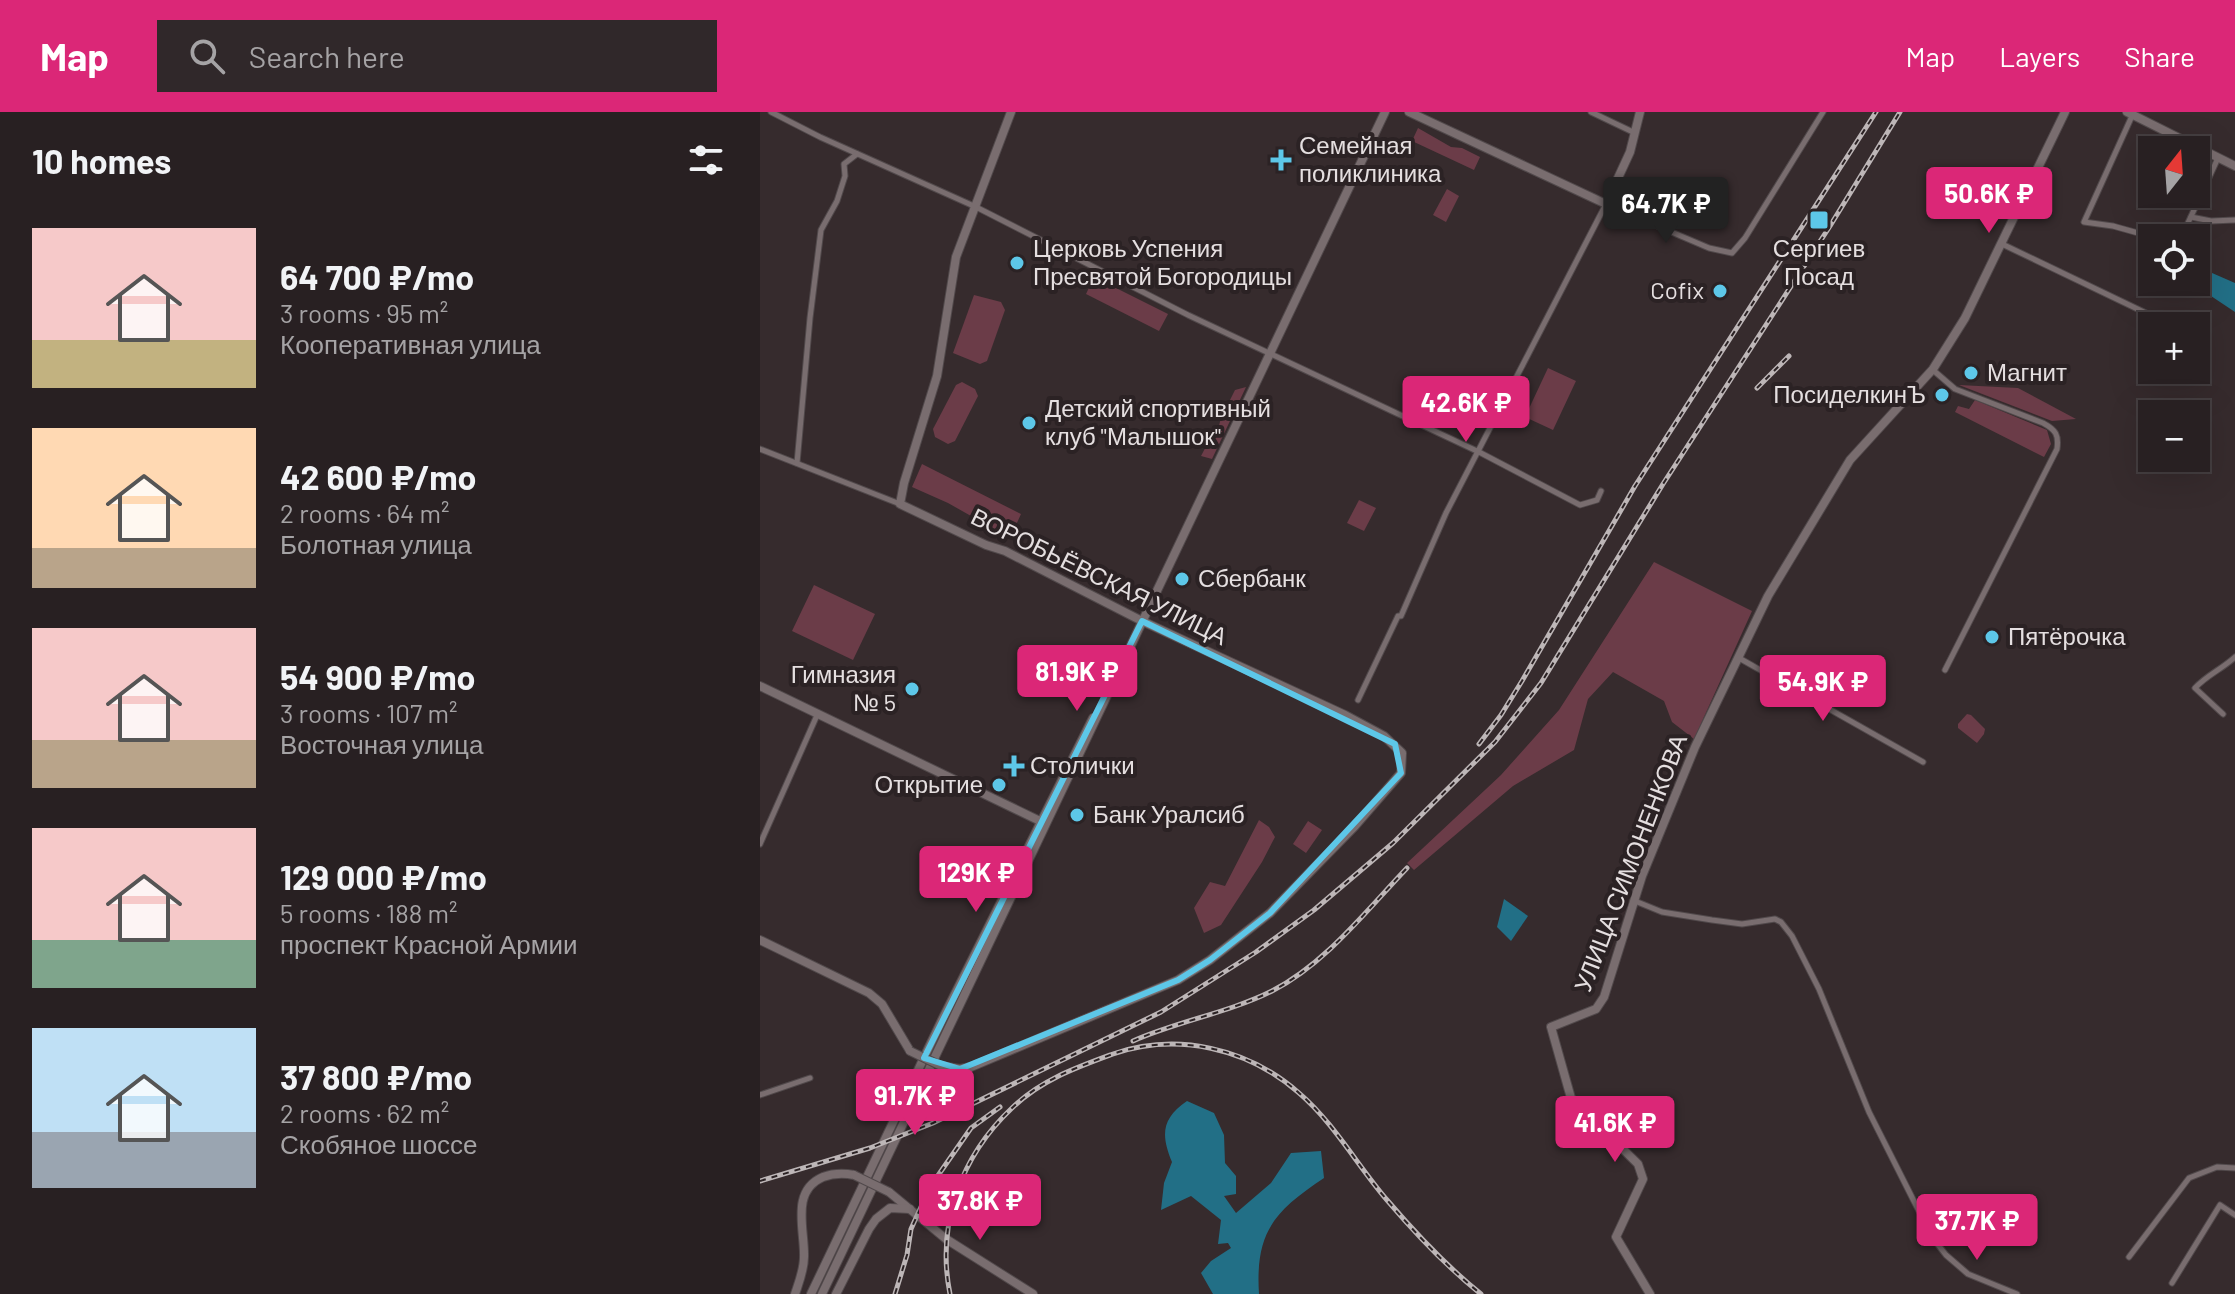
<!DOCTYPE html>
<meta charset="utf-8">
<style>
body{margin:0;font-family:Barlow,sans-serif;background:#30282a;color:#f1f3f6;height:100vh;display:flex;flex-direction:column;font-size:30px;white-space:nowrap}
*{box-sizing:border-box;margin:0}
p{font-size:26px;color:#a5a3a5}
.icon{flex:none;width:44px;height:44px;fill:none;stroke:currentColor;stroke-width:2;stroke-linecap:round;stroke-linejoin:round}
.map{position:relative;flex:1;overflow:hidden}
.side{display:flex;flex-direction:column;background:#282022;width:760px}
.side>*{flex:none}
.needle{width:52px;rotate:17deg}
.controls{position:absolute;left:1378px;top:24px;display:grid;gap:16px}
.controls a{display:grid;place-items:center;width:72px;height:72px;border-radius:0px;background:#282022;box-shadow:0 8px 32px #0002,0 0 0 2px #443e40;font-size:40px}
.price{position:absolute;translate:-50% -68px;padding:0 18px;border-radius:8px;background:#db2777;color:#fff;font-size:26px;line-height:52px;filter:drop-shadow(0 2px 4px #0008)}
.price::after{content:'';position:absolute;left:50%;top:48px;width:24px;height:18px;margin-left:-12px;background:inherit;clip-path:polygon(0 0,100% 0,50% 100%)}
.price.active{background:#222;color:#fff}
ul{padding:0;list-style:none}
li{display:flex;align-items:center;gap:24px;height:200px;padding:0 32px}
li span{display:grid;place-items:center;flex:none;width:224px;height:160px;border-radius:0px;color:#555}
li>.icon{margin-inline-start:auto}
span .icon{width:96px;height:96px;fill:#fffc;stroke-width:1}
li b{font-size:34px}
h2{display:flex;justify-content:space-between;align-items:center;height:96px;padding:0 32px;font-size:34px}
header{display:flex;align-items:center;gap:48px;box-sizing:border-box;height:112px;padding:0 40px;background:#db2777;color:#fff}
header strong{font-size:38px}
nav{display:flex;gap:44px;margin-inline-start:auto;font-size:28px}
.search{width:560px;height:72px;background:#30282a;display:flex;align-items:center;gap:20px;box-sizing:border-box;padding:0 28px;border-radius:0px;color:#a5a3a5;font-size:30px}
main{display:flex;flex:1;min-height:0}
.map>svg:first-child{display:block}
.green{fill:#6b3c48}
.water{fill:#226f86}
.lines{fill:none;stroke-linecap:round;stroke-linejoin:round}
.street-casing{stroke:#51494b;stroke-width:7}
.secondary-casing{stroke:#51494b;stroke-width:10}
.street{stroke:#796d6f;stroke-width:5}
.secondary{stroke:#796d6f;stroke-width:8}
.rail-casing{stroke:#bdb6b7;stroke-width:5}
.rail{stroke:#2b2224;stroke-width:2;stroke-dasharray:6;stroke-linecap:butt}
.secondary-bridge-casing{stroke:#51494b;stroke-width:10;stroke-linecap:butt}
.secondary-bridge{stroke:#796d6f;stroke-width:8}
.marked{fill:none;stroke:#5dc7e8;stroke-width:6;stroke-linejoin:round}
.poi-dot{fill:#5dc7e8;stroke:#2b2224;stroke-width:3}
.labels{text-anchor:middle;stroke-width:8;stroke-linejoin:round;paint-order:stroke}
.poi-label{font-size:24px;fill:#e5dfe0;stroke:#2b2224;text-anchor:start}
.street-label{font-size:24px;fill:#e5dfe0;stroke:#2b2224}
</style>
<header>
<strong>Map</strong>
<div class="search"><svg class="icon" aria-label="search" viewBox="0 0 24 24"><circle cx="10" cy="10" r="6"/><path d="M15 15l6 6"/></svg>Search here</div>
<nav><a>Map</a><a>Layers</a><a>Share</a></nav>
</header>
<main>
<section class="side">
<h2>10 homes<svg class="icon" aria-label="filters" viewBox="0 0 24 24"><path d="M4 7h16M4 17h16"/><circle cx="9" cy="7" r="2"/><circle cx="15" cy="17" r="2"/></svg></h2>
<ul>
<li><span style="background:linear-gradient(#f6c9c9 70%,#c2b280 0)"><svg class="icon" aria-label="home" viewBox="0 0 24 24"><path d="M3 11l9-7 9 7M6 9v11h12V9"/></svg></span><div><b>64 700 ₽/mo</b><p>3 rooms · 95 m²</p><p>Кооперативная улица</p></div></li>
<li><span style="background:linear-gradient(#ffd9b3 75%,#b9a48a 0)"><svg class="icon" aria-label="home" viewBox="0 0 24 24"><path d="M3 11l9-7 9 7M6 9v11h12V9"/></svg></span><div><b>42 600 ₽/mo</b><p>2 rooms · 64 m²</p><p>Болотная улица</p></div></li>
<li><span style="background:linear-gradient(#f6c9c9 70%,#b9a48a 0)"><svg class="icon" aria-label="home" viewBox="0 0 24 24"><path d="M3 11l9-7 9 7M6 9v11h12V9"/></svg></span><div><b>54 900 ₽/mo</b><p>3 rooms · 107 m²</p><p>Восточная улица</p></div></li>
<li><span style="background:linear-gradient(#f6c9c9 70%,#7fa58c 0)"><svg class="icon" aria-label="home" viewBox="0 0 24 24"><path d="M3 11l9-7 9 7M6 9v11h12V9"/></svg></span><div><b>129 000 ₽/mo</b><p>5 rooms · 188 m²</p><p>проспект Красной Армии</p></div></li>
<li><span style="background:linear-gradient(#bfe0f5 65%,#9aa5b1 0)"><svg class="icon" aria-label="home" viewBox="0 0 24 24"><path d="M3 11l9-7 9 7M6 9v11h12V9"/></svg></span><div><b>37 800 ₽/mo</b><p>2 rooms · 62 m²</p><p>Скобяное шоссе</p></div></li>
</ul>
</section>
<div class="map">
<svg width="1475" height="1182" viewBox="0 0 1475 1182">
<rect width="100%" height="100%" fill="#362b2d"/>
<!-- green -->
<g class="green">
<polygon points="658,16 691,35 702,36 720,45 714,58 652,29"/>
<polygon points="687,77 699,84 686,110 673,103"/>
<polygon points="334,165 408,202 399,219 326,182"/>
<polygon points="214,183 241,190 245,198 227,249 220,252 193,241"/>
<polygon points="788,256 816,269 793,318 765,305"/>
<polygon points="202,270 215,277 218,284 195,329 188,332 175,325 173,317 196,273"/>
<polygon points="1199,273 1258,276 1316,307 1292,309"/>
<polygon points="486,275 452,347 441,344 452,323 457,321 461,306 468,300 467,294 475,278"/>
<polygon points="1215,288 1287,318 1291,332 1284,345 1195,300 1198,294 1209,297"/>
<polygon points="162,352 261,402 250,426 188,391 152,375"/>
<polygon points="599,388 616,396 604,419 587,411"/>
<polygon points="894,450 992,499 934,627 912,610 904,589 853,560 828,587 814,638 753,674 654,758 647,751 741,663 799,598"/>
<polygon points="54,473 115,502 93,548 32,519"/>
<polygon points="1207,602 1211,603 1225,617 1224,622 1217,631 1198,616 1198,612"/>
<polygon points="499,708 509,715 515,725 502,750 461,813 444,821 434,796 450,770 465,774"/>
<polygon points="548,709 562,718 546,741 533,732"/>
</g>
<!-- water -->
<g class="water">
<polygon points="1436,154 1475,171 1475,200 1430,170 1436,170"/>
<polygon points="744,787 768,804 751,829 737,815"/>
<path d="M427,989L454,1001L464,1023L465,1051L476,1064V1082L464,1084L476,1101L511,1071L531,1041L561,1039L564,1066C515,1099 495,1119 499,1182H453L441,1161L451,1149L471,1136L468,1131L458,1132L461,1108L431,1084L401,1098L404,1071L412,1050C401,1023 401,1007 427,989Z"/>
</g>
<g class="lines">
<defs>
<g id="street">
<polyline points="11,0 60,25 216,95 428,203 719,340 820,393 837,388 841,379"/>
<polyline points="831,0 875,21"/>
<polyline points="1372,4 1324,110 1353,114 1396,126"/>
<polyline points="1431,105 1451,109 1475,108"/>
<polyline points="1421,126 1458,46"/>
<polyline points="1242,132 1413,214"/>
<polyline points="1436,225 1445,229"/>
<path d="M1173,258L1195,277L1283,311C1296,318 1299,323 1297,337L1185,558"/>
<polyline points="0,337 140,392"/>
<polyline points="37,351 50,206 61,118 77,89 85,64 84,52 97,42"/>
<polyline points="979,546 1163,650"/>
<polyline points="598,588 638,504 641,504 686,401 846,92 949,136 972,141 985,126 1063,0"/>
<path d="M1463,602L1435,576C1447,563 1462,557 1475,545"/>
<polyline points="0,732 58,601"/>
<polyline points="875,789 902,800 952,808 982,812 1015,807 1021,810 1032,824 1059,877 1109,1000 1172,1125 1186,1143 1208,1162 1257,1182"/>
<polyline points="0,983 50,966"/>
<polyline points="1369,1145 1429,1066 1457,1055 1475,1056"/>
<polyline points="1412,1171 1460,1093 1475,1103"/>
</g>
<g id="secondary">
<polyline points="649,0 846,92 870,40 880,0"/>
<polyline points="1367,0 1475,54"/>
<polyline points="0,574 280,709"/>
<polyline points="0,828 109,881 122,892 150,939"/>
<polyline points="181,954 200,957 211,955 418,868 450,848 510,801 595,714 641,661 642,641 624,624 585,603 382,509 245,439 226,433 140,392 144,371 177,264 196,145 251,0"/>
<polyline points="129,1080 186,1127 273,1182"/>
<path d="M35,1182C39,1170 44,1158 44,1145C45,1118 30,1079 63,1065C74,1061 83,1061 94,1063"/>
<polyline points="51,1182 182,908 333,606"/>
<polyline points="62,1182 625,0"/>
<polyline points="76,1182 109,1117 116,1107 130,1096 150,1097"/>
<polyline points="890,1182 856,1125 883,1067 878,1052 811,986 791,915 836,897 844,885 882,764 935,635 1008,484 1090,348 1173,257 1205,206 1305,0"/>
</g>
</defs>
<!-- street casing -->
<use href="#street" class="street-casing"/>
<!-- secondary casing -->
<use href="#secondary" class="secondary-casing"/>
<!-- street -->
<use href="#street" class="street"/>
<!-- secondary -->
<use href="#secondary" class="secondary"/>
<defs>
<g id="rail">
<polyline points="997,276 1029,244"/>
<polyline points="719,632 741,603 762,569 875,374 1116,0"/>
<path d="M373,929C418,909 468,901 512,879C565,852 606,799 647,756"/>
<polyline points="0,1069 110,1036 173,1011 401,900 496,840 554,798 633,731 735,630 781,571 903,372 1070,114 1140,0"/>
<polyline points="135,1182 147,1143 151,1117 170,1075 211,1016 240,995"/>
<path d="M190,1182C176,1112 201,1044 252,996C281,968 315,956 353,942C417,920 488,936 539,981C574,1011 597,1053 627,1088C656,1122 686,1154 721,1182"/>
</g>
</defs>
<!-- rail casing -->
<use href="#rail" class="rail-casing"/>
<!-- rail -->
<use href="#rail" class="rail"/>
<defs>
<g id="secondary-bridge">
<polyline points="150,939 181,954"/>
<polyline points="94,1063 129,1080"/>
</g>
</defs>
<!-- secondary-bridge casing -->
<use href="#secondary-bridge" class="secondary-bridge-casing"/>
<!-- secondary-bridge -->
<use href="#secondary-bridge" class="secondary-bridge"/>
</g>
<!-- marked area -->
<path class="marked" d="M382,509L635,632L641,661L510,801L450,848L418,868L200,957L164,946Z"/>
<!-- markers -->
<g class="poi-dot">
<path d="M517 36h8v8h8v8h-8v8h-8v-8h-8v-8h8z"/>
<rect x="1049" y="98" width="20" height="20" rx="4"/>
<circle cx="257" cy="151" r="8"/>
<circle cx="960" cy="179" r="8"/>
<circle cx="1211" cy="261" r="8"/>
<circle cx="1182" cy="283" r="8"/>
<circle cx="269" cy="311" r="8"/>
<circle cx="422" cy="467" r="8"/>
<circle cx="1232" cy="525" r="8"/>
<circle cx="152" cy="577" r="8"/>
<path d="M250 642h8v8h8v8h-8v8h-8v-8h-8v-8h8z"/>
<circle cx="239" cy="673" r="8"/>
<circle cx="317" cy="703" r="8"/>
</g>
<g class="labels">
<!-- poi labels -->
<g class="poi-label">
<text x="539" y="42">Семейная<tspan x="539" dy="28">поликлиника</tspan></text>
<text x="273" y="145">Церковь Успения<tspan x="273" dy="28">Пресвятой Богородицы</tspan></text>
<text x="1059" y="145" text-anchor="middle">Сергиев<tspan x="1059" dy="28">Посад</tspan></text>
<text x="944" y="187" text-anchor="end">Cofix</text>
<text x="1227" y="269">Магнит</text>
<text x="1166" y="291" text-anchor="end">ПосиделкинЪ</text>
<text x="285" y="305">Детский спортивный<tspan x="285" dy="28">клуб "Малышок"</tspan></text>
<text x="438" y="475">Сбербанк</text>
<text x="1248" y="533">Пятёрочка</text>
<text x="136" y="571" text-anchor="end">Гимназия<tspan x="136" dy="28">№ 5</tspan></text>
<text x="270" y="662">Столички</text>
<text x="223" y="681" text-anchor="end">Открытие</text>
<text x="333" y="711">Банк Уралсиб</text>
</g>
<!-- street labels -->
<g class="street-label">
<text transform="translate(339 465) rotate(26)" y="8">ВОРОБЬЁВСКАЯ УЛИЦА</text>
<text transform="translate(871 751) rotate(-69)" y="8">УЛИЦА СИМОНЕНКОВА</text>
</g>
</g>
</svg>
<div class="controls">
<a><svg class="needle" viewBox="-14 -14 28 28"><path d="M0-13l5 13h-10z" fill="#e53935"/><path d="M0 13l5-13h-10z" fill="#a5a3a5"/></svg></a>
<a><svg class="icon" aria-label="locate" viewBox="0 0 24 24"><circle cx="12" cy="12" r="6"/><path d="M12 2v4M12 18v4M2 12h4M18 12h4"/></svg></a>
<a>+</a>
<a>−</a>
</div>
<b class="price" style="left:1229px;top:123px">50.6K ₽</b>
<b class="price active" style="left:906px;top:133px">64.7K ₽</b>
<b class="price" style="left:706px;top:332px">42.6K ₽</b>
<b class="price" style="left:317px;top:601px">81.9K ₽</b>
<b class="price" style="left:1063px;top:611px">54.9K ₽</b>
<b class="price" style="left:216px;top:802px">129K ₽</b>
<b class="price" style="left:155px;top:1025px">91.7K ₽</b>
<b class="price" style="left:855px;top:1052px">41.6K ₽</b>
<b class="price" style="left:220px;top:1130px">37.8K ₽</b>
<b class="price" style="left:1217px;top:1150px">37.7K ₽</b>
</div>
</main>
